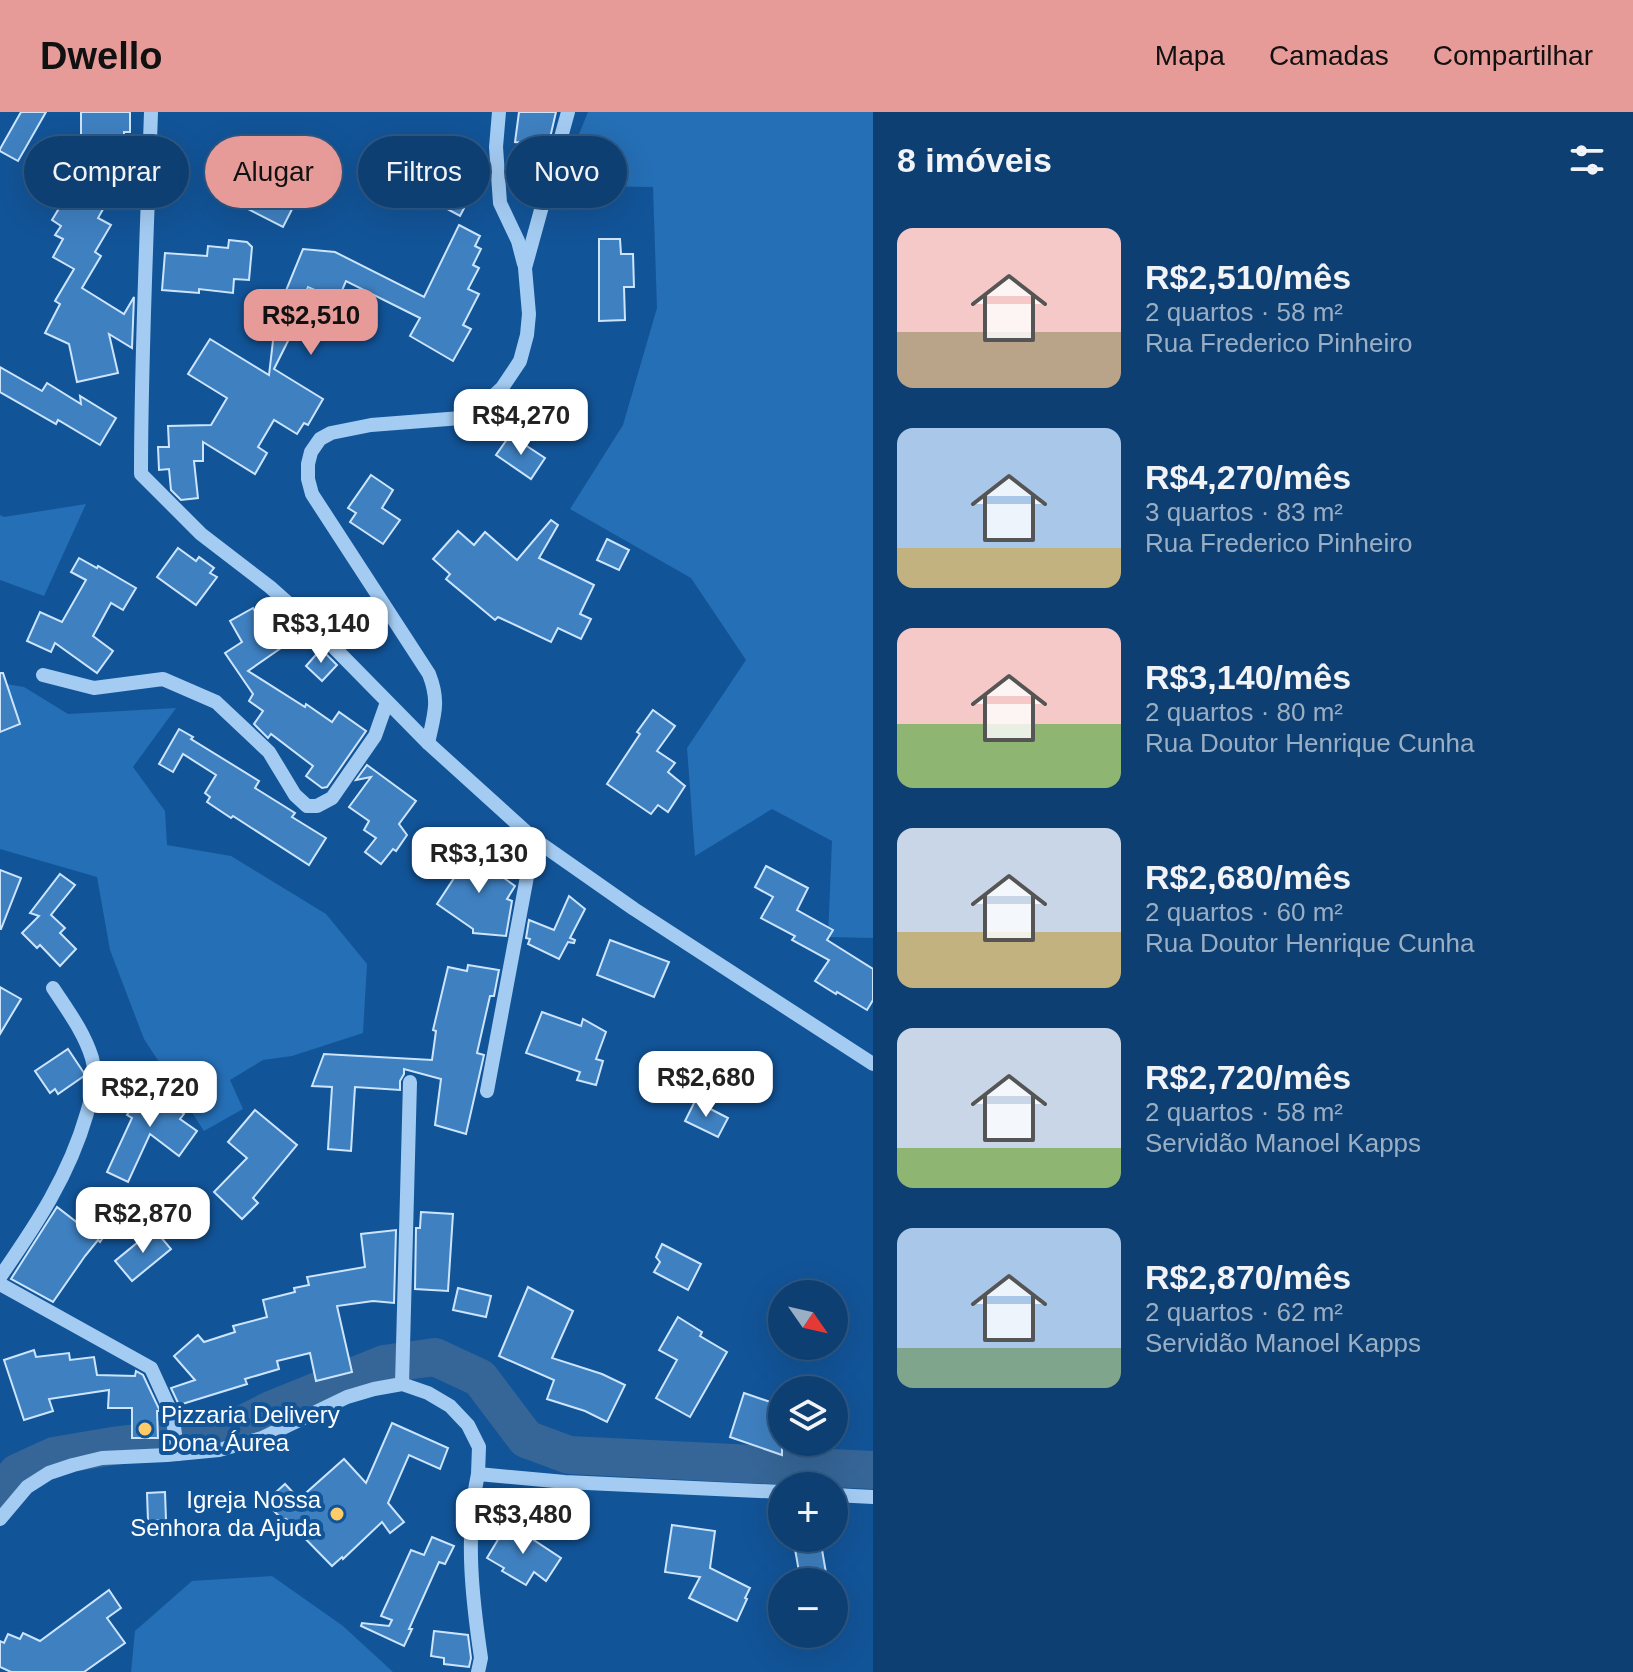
<!DOCTYPE html>
<html lang="pt">
<meta charset="utf-8">
<style>
body{margin:0;font-family:Arial,sans-serif;background:#1c4a7a;color:#f1f3f6;height:100vh;display:flex;flex-direction:column;font-size:30px;white-space:nowrap}
*{box-sizing:border-box;margin:0}
p{font-size:26px;color:#9bafc4}
.icon{flex:none;width:44px;height:44px;fill:none;stroke:currentColor;stroke-width:2;stroke-linecap:round;stroke-linejoin:round}
.map{position:relative;flex:1;overflow:hidden}
.details{display:flex;flex-direction:column;background:#0e3f72;width:760px}
.details>*{flex:none}
.hud{position:absolute;left:24px;top:24px;width:728px;height:72px;display:flex;gap:16px}
.needle{width:52px;rotate:124deg}
.fabs{position:absolute;left:768px;top:1168px;display:grid;gap:16px}
.fabs a{display:grid;place-items:center;width:80px;height:80px;border-radius:50%;background:#0e3f72;box-shadow:0 8px 32px #0002,0 0 0 2px #2e5884;font-size:40px}
.price{position:absolute;translate:-50% -68px;padding:0 18px;border-radius:16px;background:#fff;color:#222;font-size:26px;line-height:52px;filter:drop-shadow(0 2px 4px #0008)}
.price::after{content:'';position:absolute;left:50%;top:48px;width:24px;height:18px;margin-left:-12px;background:inherit;clip-path:polygon(0 0,100% 0,50% 100%)}
.price.selected{background:#e69b98;color:#111}
ul{padding:0;list-style:none}
li{display:flex;align-items:center;gap:24px;height:200px;padding:0 24px}
li span{display:grid;place-items:center;flex:none;width:224px;height:160px;border-radius:16px;color:#555}
li>.icon{margin-inline-start:auto}
span .icon{width:96px;height:96px;fill:#fffc;stroke-width:1}
li b{font-size:34px}
h2{display:flex;justify-content:space-between;align-items:center;height:96px;padding:0 24px;font-size:34px}
.chip{padding:0 28px;border-radius:36px;background:#0e3f72;box-shadow:0 8px 32px #0002,0 0 0 2px #2e5884;font-size:28px;line-height:72px}
.chip.selected{background:#e69b98;color:#111}
header{display:flex;align-items:center;gap:48px;box-sizing:border-box;height:112px;padding:0 40px;background:#e69b98;color:#111}
header strong{font-size:38px}
nav{display:flex;gap:44px;margin-inline-start:auto;font-size:28px}
main{display:flex;flex:1;min-height:0}
.map>svg:first-child{display:block}
.green{fill:#256fb6}
.lines{fill:none;stroke-linecap:round;stroke-linejoin:round}
.river{stroke:#366697;stroke-width:38}
.building{fill:#3f80c1;stroke:#cce5fd;stroke-width:2}
.minor{stroke:#a4ccf3;stroke-width:14}
.poi-dot{fill:#ffcb66;stroke:#125498;stroke-width:3}
.labels{text-anchor:middle;stroke-width:8;stroke-linejoin:round;paint-order:stroke}
.poi-label{font-size:24px;fill:#fff;stroke:#125498;text-anchor:start}
</style>
<header>
<strong>Dwello</strong>
<nav><a>Mapa</a><a>Camadas</a><a>Compartilhar</a></nav>
</header>
<main>
<div class="map">
<svg width="873" height="1560" viewBox="0 0 873 1560">
<rect width="100%" height="100%" fill="#125498"/>
<!-- green -->
<g class="green">
<polygon points="588,0 873,0 873,826 828,825 832,729 772,697 695,744 687,636 746,548 691,466 570,397 623,313 657,196 653,75 582,74 577,27"/>
<polygon points="86,392 44,484 0,468 0,403 4,405"/>
<polygon points="0,571 24,575 68,602 176,596 133,655 165,699 167,733 231,744 326,802 367,852 363,921 292,944 263,948 230,968 243,997 204,1019 144,927 110,838 97,765 0,737"/>
<polygon points="272,1464 343,1514 393,1560 131,1560 135,1519 192,1469"/>
</g>
<g class="lines">
<!-- river -->
<polyline class="river" points="0,1383 17,1361 54,1344 113,1334 226,1321 273,1297 384,1252 435,1245 480,1266 526,1327 569,1343 873,1358"/>
</g>
<!-- building -->
<g class="building">
<polygon points="21,0 46,0 18,49 0,39 0,37"/>
<polygon points="81,0 130,0 130,20 124,20 124,59 129,62 119,78 115,76 98,106 111,113 95,140 101,144 82,176 124,202 134,185 132,236 109,222 118,261 77,270 69,232 45,221 60,192 55,189 74,157 53,145 63,127 55,123 61,114 52,108 69,80 65,78 81,50"/>
<polygon points="519,0 556,0 547,39 540,38 540,49 524,48 525,31 515,30"/>
<polygon points="264,38 310,62 283,115 244,95 244,89 258,62 253,59"/>
<polygon points="430,49 469,70 465,78 472,81 460,104 414,79"/>
<polygon points="459,113 480,124 475,134 481,137 473,153 479,156 468,177 479,182 463,213 471,217 453,249 410,224 420,206 346,169 338,188 308,175 291,215 295,215 274,257 323,287 308,313 304,311 297,322 274,308 258,335 267,341 255,362 203,330 203,349 194,349 198,386 181,388 171,378 169,357 159,358 158,335 169,335 168,314 211,313 227,286 188,262 210,227 269,263 276,203 303,137 335,140 424,185"/>
<polygon points="599,127 620,127 621,142 633,142 634,175 624,175 625,208 599,209"/>
<polygon points="229,128 247,130 252,135 249,168 234,167 233,181 199,177 199,181 162,178 165,141 207,144 208,134 228,136"/>
<polygon points="0,255 42,279 47,271 81,292 80,284 116,306 100,333 58,308 56,312 0,280"/>
<polygon points="510,323 545,346 531,367 496,343"/>
<polygon points="371,363 393,378 382,396 400,408 383,432 350,410 356,401 348,396"/>
<polygon points="551,408 558,413 539,446 594,473 580,502 591,507 581,527 558,516 551,530 498,505 495,508 446,467 450,462 433,447 458,419 474,433 485,420 517,448"/>
<polygon points="607,427 629,438 619,458 597,448"/>
<polygon points="178,436 196,449 199,445 214,456 210,461 217,465 196,493 157,465"/>
<polygon points="79,446 97,456 98,454 136,476 123,498 111,491 93,524 113,539 97,561 55,531 51,540 27,529 40,500 62,510 86,468 71,460"/>
<polygon points="253,496 264,515 266,513 281,536 248,559 305,595 306,592 332,610 339,600 366,619 327,675 322,676 306,664 313,654 271,622 268,626 254,612 263,599 249,589 253,582 225,541 242,530 230,509"/>
<polygon points="321,537 337,553 322,569 306,554"/>
<polygon points="0,561 3,561 20,612 0,620"/>
<polygon points="653,598 675,614 657,639 675,651 668,660 685,674 668,700 658,693 651,702 607,672 640,622 637,620"/>
<polygon points="179,617 193,625 191,627 259,669 255,676 295,701 292,705 326,726 309,753 233,704 231,706 207,690 210,685 205,681 216,663 183,642 173,660 159,652"/>
<polygon points="367,653 416,689 399,712 407,723 396,739 393,737 381,752 365,740 376,726 364,718 369,709 349,695 371,665 356,668"/>
<polygon points="470,731 495,752 493,758 515,774 507,787 512,789 506,824 473,821 473,817 437,792 454,766 458,745"/>
<polygon points="766,754 808,776 797,798 833,818 827,828 873,857 873,888 867,898 837,880 836,882 815,869 829,848 792,828 795,824 761,806 773,785 755,775"/>
<polygon points="0,758 21,766 1,817 0,817"/>
<polygon points="60,762 75,773 51,803 65,816 60,821 76,837 60,854 40,833 37,836 22,821 39,804 30,801"/>
<polygon points="569,784 585,797 570,826 575,828 574,831 568,830 559,847 528,832 530,827 526,826 529,808 554,818"/>
<polygon points="610,828 669,850 654,885 597,863"/>
<polygon points="468,853 499,858 494,884 490,884 477,941 484,943 466,1022 435,1013 441,967 404,957 404,962 400,969 400,978 355,975 351,1039 328,1037 332,975 312,974 324,942 432,948 436,919 433,918 448,855 467,859"/>
<polygon points="0,875 21,887 0,922"/>
<polygon points="542,900 581,914 583,907 606,920 596,947 603,949 596,973 577,968 580,960 526,941"/>
<polygon points="68,937 84,961 84,964 58,982 55,977 50,981 35,959"/>
<polygon points="152,967 167,975 163,985 184,1002 180,1007 197,1019 179,1044 150,1022 128,1070 107,1060 132,1006 127,1003 146,971 149,973"/>
<polygon points="695,989 728,1006 718,1025 685,1009"/>
<polygon points="255,998 297,1033 253,1086 258,1091 242,1107 214,1080 247,1046 228,1030"/>
<polygon points="107,1082 125,1095 100,1130 98,1128 85,1144 53,1190 11,1167 57,1095 83,1115"/>
<polygon points="421,1100 453,1102 448,1179 415,1177 416,1116 420,1116"/>
<polygon points="154,1117 171,1137 132,1169 115,1149"/>
<polygon points="396,1118 394,1191 373,1189 337,1194 352,1260 316,1269 310,1241 277,1249 279,1257 245,1267 247,1272 179,1293 171,1276 195,1268 174,1244 198,1223 204,1230 235,1220 233,1214 267,1205 263,1188 295,1180 294,1176 309,1173 307,1165 365,1155 361,1122"/>
<polygon points="662,1132 701,1152 688,1178 654,1160 660,1150 656,1145"/>
<polygon points="528,1175 573,1199 552,1246 602,1262 625,1273 607,1310 585,1299 547,1287 554,1268 499,1244"/>
<polygon points="458,1176 491,1184 486,1205 453,1198"/>
<polygon points="678,1205 702,1220 700,1224 727,1240 690,1305 656,1286 677,1248 659,1238"/>
<polygon points="34,1238 36,1245 69,1241 70,1248 94,1245 97,1263 135,1264 136,1259 143,1263 160,1299 157,1299 158,1326 132,1326 132,1296 108,1296 109,1278 49,1287 53,1299 24,1308 4,1248"/>
<polygon points="744,1281 782,1294 782,1343 730,1325"/>
<polygon points="392,1311 448,1336 440,1357 409,1343 388,1391 404,1410 390,1421 382,1410 343,1447 342,1445 332,1454 286,1407 284,1409 265,1390 285,1372 299,1387 344,1347 366,1371"/>
<polygon points="165,1380 166,1408 148,1409 147,1381"/>
<polygon points="508,1411 561,1446 546,1469 534,1460 526,1473 502,1459 504,1456 487,1446"/>
<polygon points="672,1413 715,1419 710,1456 750,1476 745,1486 747,1487 737,1509 689,1486 700,1465 665,1460"/>
<polygon points="432,1425 454,1434 445,1452 439,1450 409,1517 412,1517 404,1534 361,1514 362,1511 389,1514 392,1508 381,1504 411,1438 424,1443"/>
<polygon points="793,1426 820,1426 826,1461 800,1465"/>
<polygon points="109,1478 121,1496 107,1506 125,1531 84,1560 11,1560 0,1555 0,1529 4,1531 8,1522 20,1527 23,1521 40,1529"/>
<polygon points="434,1519 468,1523 471,1546 469,1555 444,1552 444,1546 431,1544"/>
</g>
<g class="lines">
<!-- minor -->
<g class="minor">
<path d="M151,0C147,121 141,241 141,362L201,422L270,475L307,508L428,631L534,727L634,797L873,952"/>
<polyline points="499,0 496,35 500,91 518,129 524,152"/>
<polyline points="43,563 94,576 163,567 216,590 269,640 295,683 307,694 317,694 332,686 375,624 387,590"/>
<path d="M428,631C434,603 440,590 429,562L312,382L308,367V352L311,340L320,327L331,321L371,313L461,306L482,294L502,276L520,249L527,223L529,202L525,156L568,0"/>
<polyline points="487,979 534,727"/>
<path d="M0,1165C36,1113 69,1064 87,1001C92,985 97,963 92,946C84,920 68,899 53,876"/>
<polyline points="0,1172 151,1256 172,1302 178,1342"/>
<polyline points="402,1272 410,970"/>
<polyline points="834,1383 873,1385"/>
<polyline points="0,1407 27,1375 49,1361 73,1353 102,1346 167,1343 219,1338 262,1326 347,1285 374,1277 402,1272 428,1281 450,1294 468,1313 479,1335 478,1362 565,1370 782,1380"/>
<path d="M478,1560L481,1546C472,1485 465,1423 478,1362"/>
</g>
</g>
<!-- markers -->
<g class="poi-dot">
<circle cx="145" cy="1317" r="8"/>
<circle cx="337" cy="1402" r="8"/>
</g>
<g class="labels">
<!-- poi labels -->
<g class="poi-label">
<text x="161" y="1311">Pizzaria Delivery<tspan x="161" dy="28">Dona Áurea</tspan></text>
<text x="321" y="1396" text-anchor="end">Igreja Nossa<tspan x="321" dy="28">Senhora da Ajuda</tspan></text>
</g>
</g>
</svg>
<div class="fabs">
<a><svg class="needle" viewBox="-14 -14 28 28"><path d="M0-13l5 13h-10z" fill="#e53935"/><path d="M0 13l5-13h-10z" fill="#9bafc4"/></svg></a>
<a><svg class="icon" aria-label="layers" viewBox="0 0 24 24"><path d="M12 4l9 5-9 5-9-5zM3 14l9 5 9-5"/></svg></a>
<a>+</a>
<a>−</a>
</div>
<b class="price selected" style="left:311px;top:245px">R$2,510</b>
<b class="price" style="left:521px;top:345px">R$4,270</b>
<b class="price" style="left:321px;top:553px">R$3,140</b>
<b class="price" style="left:479px;top:783px">R$3,130</b>
<b class="price" style="left:706px;top:1007px">R$2,680</b>
<b class="price" style="left:150px;top:1017px">R$2,720</b>
<b class="price" style="left:143px;top:1143px">R$2,870</b>
<b class="price" style="left:523px;top:1444px">R$3,480</b>
<div class="hud">
<a class="chip">Comprar</a>
<a class="chip selected">Alugar</a>
<a class="chip">Filtros</a>
<a class="chip">Novo</a>
</div>
</div>
<section class="details">
<h2>8 imóveis<svg class="icon" aria-label="filters" viewBox="0 0 24 24"><path d="M4 7h16M4 17h16"/><circle cx="9" cy="7" r="2"/><circle cx="15" cy="17" r="2"/></svg></h2>
<ul>
<li><span style="background:linear-gradient(#f6c9c9 65%,#b9a48a 0)"><svg class="icon" aria-label="home" viewBox="0 0 24 24"><path d="M3 11l9-7 9 7M6 9v11h12V9"/></svg></span><div><b>R$2,510/mês</b><p>2 quartos · 58 m²</p><p>Rua Frederico Pinheiro</p></div></li>
<li><span style="background:linear-gradient(#a9c7e8 75%,#c2b280 0)"><svg class="icon" aria-label="home" viewBox="0 0 24 24"><path d="M3 11l9-7 9 7M6 9v11h12V9"/></svg></span><div><b>R$4,270/mês</b><p>3 quartos · 83 m²</p><p>Rua Frederico Pinheiro</p></div></li>
<li><span style="background:linear-gradient(#f6c9c9 60%,#8fb573 0)"><svg class="icon" aria-label="home" viewBox="0 0 24 24"><path d="M3 11l9-7 9 7M6 9v11h12V9"/></svg></span><div><b>R$3,140/mês</b><p>2 quartos · 80 m²</p><p>Rua Doutor Henrique Cunha</p></div></li>
<li><span style="background:linear-gradient(#c9d6e8 65%,#c2b280 0)"><svg class="icon" aria-label="home" viewBox="0 0 24 24"><path d="M3 11l9-7 9 7M6 9v11h12V9"/></svg></span><div><b>R$2,680/mês</b><p>2 quartos · 60 m²</p><p>Rua Doutor Henrique Cunha</p></div></li>
<li><span style="background:linear-gradient(#c9d6e8 75%,#8fb573 0)"><svg class="icon" aria-label="home" viewBox="0 0 24 24"><path d="M3 11l9-7 9 7M6 9v11h12V9"/></svg></span><div><b>R$2,720/mês</b><p>2 quartos · 58 m²</p><p>Servidão Manoel Kapps</p></div></li>
<li><span style="background:linear-gradient(#a9c7e8 75%,#7fa58c 0)"><svg class="icon" aria-label="home" viewBox="0 0 24 24"><path d="M3 11l9-7 9 7M6 9v11h12V9"/></svg></span><div><b>R$2,870/mês</b><p>2 quartos · 62 m²</p><p>Servidão Manoel Kapps</p></div></li>
</ul>
</section>
</main>
